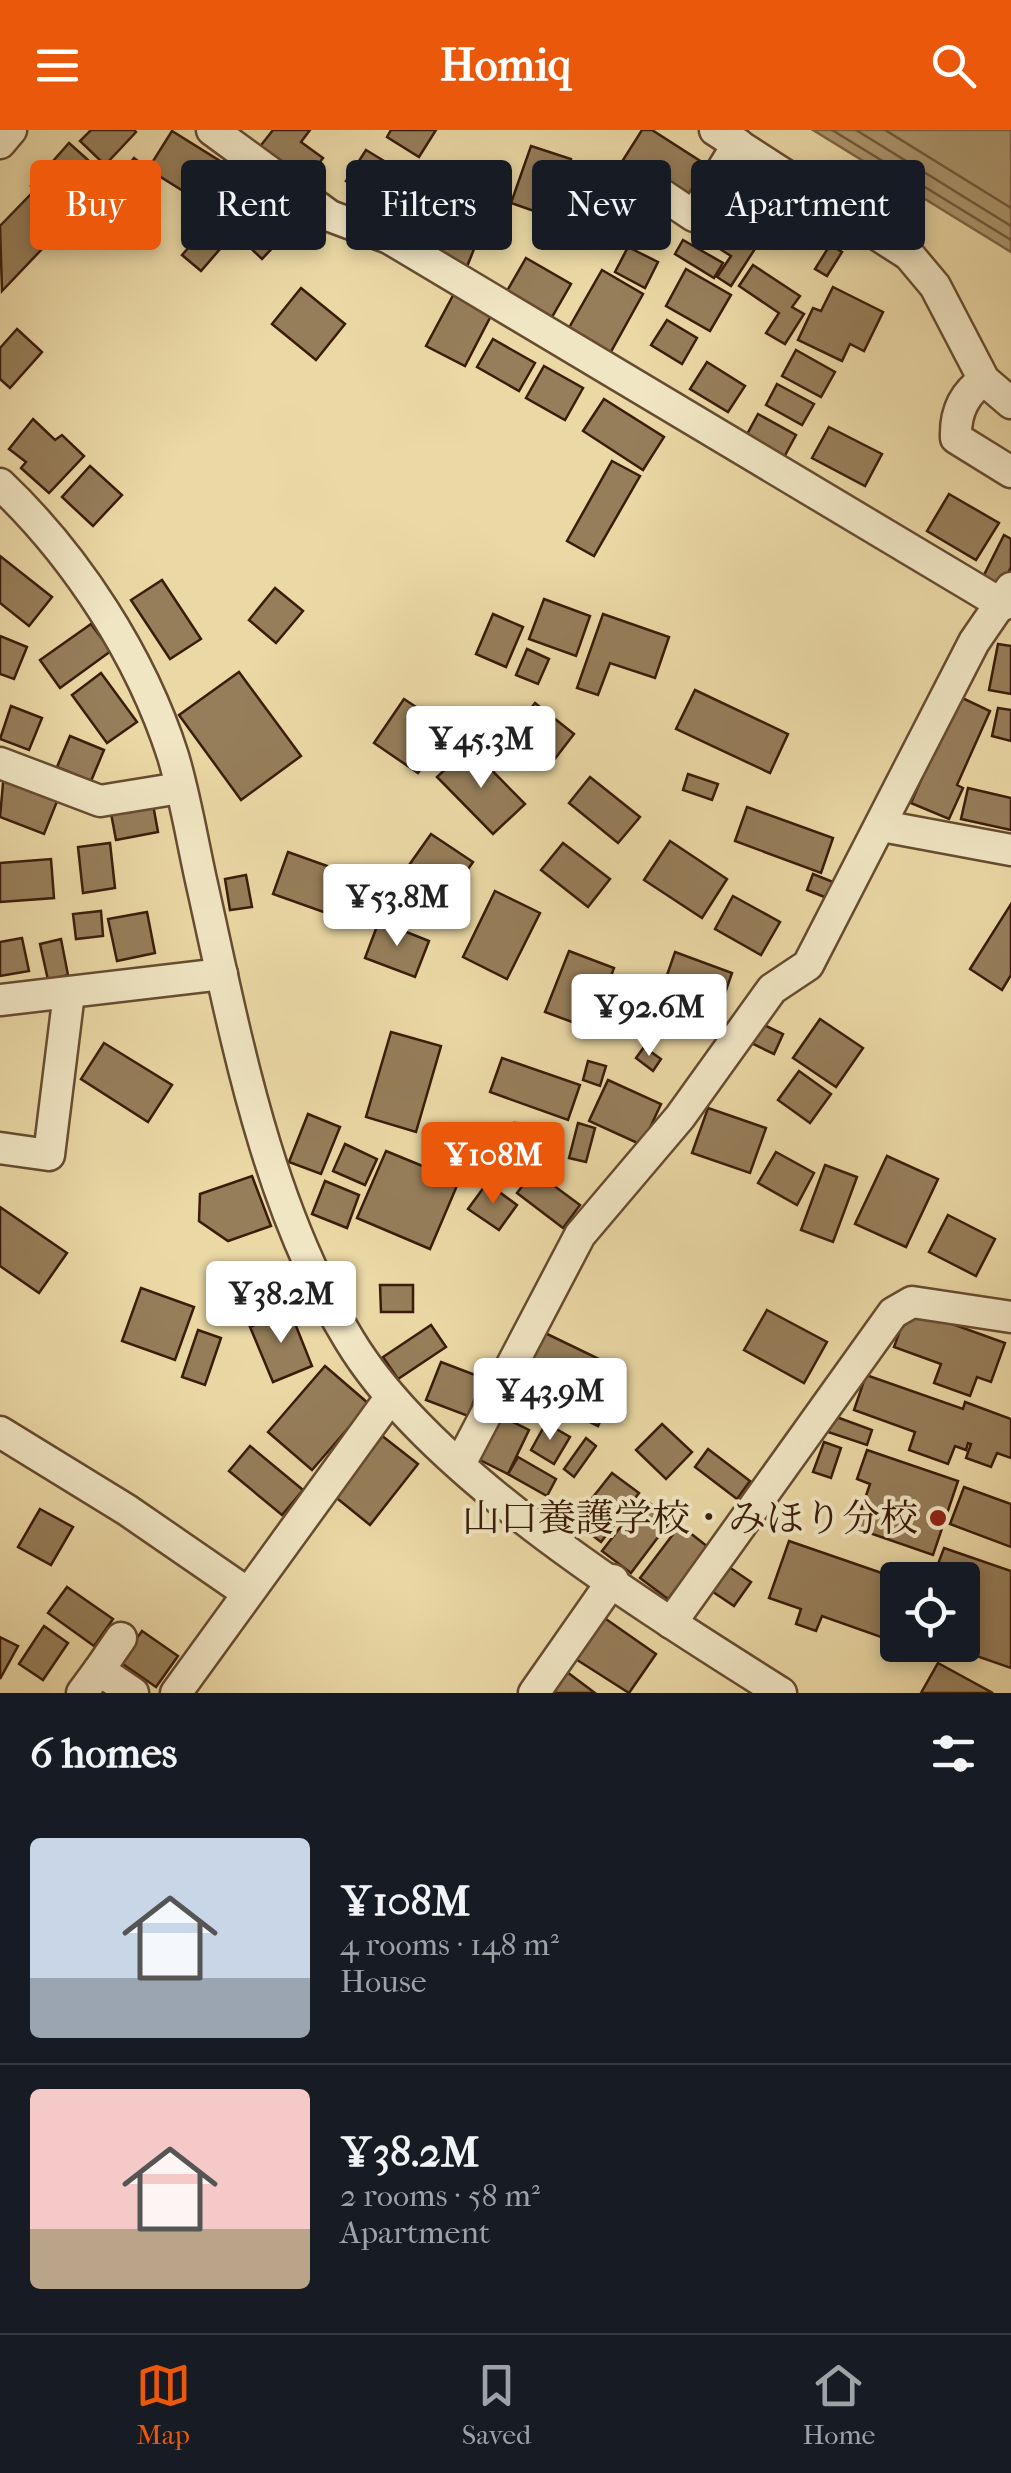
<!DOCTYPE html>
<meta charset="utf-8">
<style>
body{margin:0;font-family:"IM FELL French Canon","Noto Serif JP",serif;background:#20242c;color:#f1f3f6;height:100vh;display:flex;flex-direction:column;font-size:38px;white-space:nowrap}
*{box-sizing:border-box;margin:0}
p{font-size:32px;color:#9ea1a6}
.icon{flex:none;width:55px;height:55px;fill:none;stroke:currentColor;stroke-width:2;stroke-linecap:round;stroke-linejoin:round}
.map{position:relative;height:1563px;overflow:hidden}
.sheet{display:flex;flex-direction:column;background:#171b24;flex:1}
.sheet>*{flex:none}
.hud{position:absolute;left:30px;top:30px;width:952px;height:90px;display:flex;gap:20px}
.buttons{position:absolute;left:880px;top:1432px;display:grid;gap:20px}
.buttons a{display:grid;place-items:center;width:100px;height:100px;border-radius:10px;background:#171b24;box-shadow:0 5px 15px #0003;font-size:50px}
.price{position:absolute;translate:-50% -85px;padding:0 22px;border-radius:10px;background:#fff;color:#222;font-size:32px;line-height:65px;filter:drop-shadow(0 2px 5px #0008)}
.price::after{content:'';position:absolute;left:50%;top:60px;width:30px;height:22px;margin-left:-15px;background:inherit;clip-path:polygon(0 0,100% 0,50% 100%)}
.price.on{background:#ea580c;color:#fff}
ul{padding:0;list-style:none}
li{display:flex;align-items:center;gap:30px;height:250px;padding:0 30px}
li+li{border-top:2px solid #363941}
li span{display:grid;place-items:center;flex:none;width:280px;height:200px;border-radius:10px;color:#555}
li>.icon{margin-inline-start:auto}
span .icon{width:120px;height:120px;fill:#fffc;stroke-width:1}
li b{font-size:42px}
h2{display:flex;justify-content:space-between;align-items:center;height:120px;padding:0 30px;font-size:42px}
.tag{padding:0 35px;border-radius:10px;background:#171b24;box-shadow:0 5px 15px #0003;font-size:35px;line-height:90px}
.tag.on{background:#ea580c;color:#fff}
header{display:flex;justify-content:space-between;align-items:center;height:130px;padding:0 30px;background:#ea580c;color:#fff;font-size:45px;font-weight:800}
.dock{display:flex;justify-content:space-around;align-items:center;height:140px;border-top:2px solid #363941;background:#171b24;font-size:28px;color:#9ea1a6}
.dock a{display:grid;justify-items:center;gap:5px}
.dock .on{color:#ea580c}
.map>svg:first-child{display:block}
.water{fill:#ae9870;stroke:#806647;stroke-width:2.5}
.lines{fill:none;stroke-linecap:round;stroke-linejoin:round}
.shore{stroke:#745a3c;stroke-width:2.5}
.building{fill:#967e5a;stroke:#3a1c09;stroke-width:2.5}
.minor-casing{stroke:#664b30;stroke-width:35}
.minor{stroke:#f1e6c4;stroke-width:30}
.poi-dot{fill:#8f2418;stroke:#f1e6c4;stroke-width:4}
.labels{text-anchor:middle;stroke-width:8;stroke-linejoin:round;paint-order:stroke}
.poi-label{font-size:38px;fill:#3a1c09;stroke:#f1e6c4;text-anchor:end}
</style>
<header><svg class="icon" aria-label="menu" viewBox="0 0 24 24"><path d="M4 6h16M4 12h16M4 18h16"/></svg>Homiq<svg class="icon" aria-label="search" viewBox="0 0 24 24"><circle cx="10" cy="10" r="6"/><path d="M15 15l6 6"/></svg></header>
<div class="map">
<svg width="1011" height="1563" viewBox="0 0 1011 1563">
<rect width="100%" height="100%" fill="#ead8a5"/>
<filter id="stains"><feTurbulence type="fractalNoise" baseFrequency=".002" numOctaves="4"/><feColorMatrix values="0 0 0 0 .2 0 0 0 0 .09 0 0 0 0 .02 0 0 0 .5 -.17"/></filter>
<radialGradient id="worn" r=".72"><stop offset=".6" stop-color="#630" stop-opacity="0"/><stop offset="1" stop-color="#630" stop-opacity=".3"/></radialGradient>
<!-- water -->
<polygon class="water" points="813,0 1011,0 1011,122"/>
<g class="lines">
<!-- shore -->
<g class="shore">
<polyline points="832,0 1011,110"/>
<polyline points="856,0 1011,96"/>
<polyline points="885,0 1011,78"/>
</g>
</g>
<!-- building -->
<g class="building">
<polygon points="91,0 134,0 136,2 105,35 80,11"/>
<polygon points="273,0 310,0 301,12 323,28 303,54 258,19"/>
<polygon points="391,0 436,0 419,27 387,7"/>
<polygon points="642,0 652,0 708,36 687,70 623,30"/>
<polygon points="172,1 220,31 196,69 148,39"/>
<polygon points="69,13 106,46 69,89 31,56"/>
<polygon points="531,16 571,29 551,87 511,73"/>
<polygon points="366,20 417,51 397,83 346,51"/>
<polygon points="134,28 148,39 127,65 113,54"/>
<polygon points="239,46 293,96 262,129 209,78"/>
<polygon points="579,48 626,65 613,101 566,83"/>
<polygon points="442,63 489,82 466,139 419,120"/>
<polygon points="31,64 64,96 2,161 0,96"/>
<polygon points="714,81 760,111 731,156 717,147 731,126 698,105"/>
<polygon points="202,102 220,119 201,141 182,125"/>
<polygon points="683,110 723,133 714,148 675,124"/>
<polygon points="830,115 842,122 827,146 815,139"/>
<polygon points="628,117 658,132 645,158 615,142"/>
<polygon points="526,128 571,154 552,187 507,161"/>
<polygon points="753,135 800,166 792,177 804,184 785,214 766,203 779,183 739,156"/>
<polygon points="686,139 731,165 710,201 666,176"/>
<polygon points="602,140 643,164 608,227 566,203"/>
<polygon points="833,157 883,182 864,221 850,214 842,231 798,210 813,178 821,181"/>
<polygon points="301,158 345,194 316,230 272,194"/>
<polygon points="457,158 495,178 465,236 426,216"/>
<polygon points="667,190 697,208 682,234 651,215"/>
<polygon points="17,199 42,222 10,258 0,249 0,218"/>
<polygon points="493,209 535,233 519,261 477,237"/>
<polygon points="796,220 835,242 821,267 782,246"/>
<polygon points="707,232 745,256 728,282 690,259"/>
<polygon points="544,236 583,258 565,290 526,268"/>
<polygon points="777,254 814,274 802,295 766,275"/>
<polygon points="604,269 664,307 643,340 583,301"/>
<polygon points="758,284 796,305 783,329 745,308"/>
<polygon points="33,289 55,310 62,305 84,326 49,363 21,338 26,332 9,319"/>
<polygon points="829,297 882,324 865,356 812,328"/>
<polygon points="612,331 640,346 594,426 567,411"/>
<polygon points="90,336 122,365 93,396 62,367"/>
<polygon points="949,364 999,393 976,430 927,401"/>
<polygon points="1004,405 1011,409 1011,437 998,464 979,455"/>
<polygon points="0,426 52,467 29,496 0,473"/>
<polygon points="162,450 201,509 170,529 131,470"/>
<polygon points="275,458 303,481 276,513 249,490"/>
<polygon points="544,469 590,486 576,526 529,509"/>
<polygon points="493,484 523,497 506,537 476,524"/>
<polygon points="603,484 669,507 655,548 610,533 598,565 577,558"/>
<polygon points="91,494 111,521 60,558 40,530"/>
<polygon points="0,506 27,517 14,549 0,544"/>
<polygon points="998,514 1011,516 1011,564 989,560"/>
<polygon points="527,519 549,529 538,554 516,545"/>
<polygon points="239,542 301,626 241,670 179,585"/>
<polygon points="101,543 137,592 107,613 72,565"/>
<polygon points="695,560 788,604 770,643 676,599"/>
<polygon points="958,566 990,581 957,655 963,658 949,689 911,673"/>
<polygon points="404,569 448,598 418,643 374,613"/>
<polygon points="535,573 574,604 554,630 515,599"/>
<polygon points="11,576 42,588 29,620 0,609"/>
<polygon points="998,578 1011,580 1011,611 992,606"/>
<polygon points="70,606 104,620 91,651 57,637"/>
<polygon points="469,617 525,674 493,704 437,647"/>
<polygon points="4,642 60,664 44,704 0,687"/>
<polygon points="688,644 718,654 712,670 683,660"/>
<polygon points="590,647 640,687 618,713 569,673"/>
<polygon points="968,658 1011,668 1011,700 961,689"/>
<polygon points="152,669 158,702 116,710 110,678"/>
<polygon points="747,677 833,708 821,743 735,711"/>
<polygon points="431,704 473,732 449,766 407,738"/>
<polygon points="670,711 727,749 702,788 644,750"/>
<polygon points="110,713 115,758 83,763 78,717"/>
<polygon points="563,713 610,749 588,777 541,740"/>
<polygon points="288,722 358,747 343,789 273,764"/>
<polygon points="51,729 54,768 0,772 0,733"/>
<polygon points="813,744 838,754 832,770 807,760"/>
<polygon points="246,745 252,777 230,780 225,749"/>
<polygon points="495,761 540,783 507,849 463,827"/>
<polygon points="733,766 780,792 761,825 715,799"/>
<polygon points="1011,774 1011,845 1002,860 970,839"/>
<polygon points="101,781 103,806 76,809 73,784"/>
<polygon points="147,782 155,823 117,831 108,789"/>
<polygon points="379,791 429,811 415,847 365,828"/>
<polygon points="22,808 29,841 0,846 0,812"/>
<polygon points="61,809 68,845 48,850 40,814"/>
<polygon points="569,821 614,838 591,899 545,882"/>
<polygon points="675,822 732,843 715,892 658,871"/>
<polygon points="820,889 863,918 836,957 793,928"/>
<polygon points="762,894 783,904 774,924 753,914"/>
<polygon points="391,902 441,916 416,1002 366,987"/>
<polygon points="104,913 172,955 148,992 81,949"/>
<polygon points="644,917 661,929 653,941 636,928"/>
<polygon points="502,928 580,955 568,990 490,962"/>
<polygon points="588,931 606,936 600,956 583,950"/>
<polygon points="799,941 831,964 810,993 778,970"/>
<polygon points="608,950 661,974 642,1015 589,991"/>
<polygon points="708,978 766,998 750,1043 692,1023"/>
<polygon points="308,984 340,997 321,1044 289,1032"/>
<polygon points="514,993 559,995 557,1027 512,1025"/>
<polygon points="578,993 595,998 586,1032 569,1028"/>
<polygon points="345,1014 377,1029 365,1055 333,1041"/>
<polygon points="386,1021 459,1051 430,1119 357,1088"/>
<polygon points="776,1022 814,1043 797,1075 758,1053"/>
<polygon points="887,1026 938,1049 906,1117 855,1094"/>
<polygon points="825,1035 857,1047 833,1112 801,1100"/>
<polygon points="534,1041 580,1075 563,1098 517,1063"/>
<polygon points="252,1046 271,1096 228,1111 199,1091 200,1064"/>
<polygon points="325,1051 359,1065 347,1098 312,1084"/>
<polygon points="487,1053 517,1075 499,1100 468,1079"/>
<polygon points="0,1077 67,1123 39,1163 0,1136"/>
<polygon points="948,1085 995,1109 976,1146 929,1122"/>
<polygon points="380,1155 413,1155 413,1182 381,1182"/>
<polygon points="141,1158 194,1177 175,1230 122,1211"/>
<polygon points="767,1180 827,1212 804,1253 744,1220"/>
<polygon points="290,1181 312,1236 273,1252 250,1197"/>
<polygon points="919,1182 1005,1213 991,1252 977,1247 970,1266 934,1253 941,1234 894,1217 906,1184"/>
<polygon points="431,1195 446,1217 398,1249 383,1227"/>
<polygon points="198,1200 221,1208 205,1255 182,1247"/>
<polygon points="543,1202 624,1241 598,1296 517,1257"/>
<polygon points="441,1232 483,1248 468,1286 426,1270"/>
<polygon points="325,1236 369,1274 312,1340 268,1302"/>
<polygon points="866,1245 963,1279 965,1272 1011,1289 1011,1328 997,1323 991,1337 966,1328 971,1314 968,1313 966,1320 955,1316 948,1334 909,1320 915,1302 854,1280"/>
<polygon points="491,1281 529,1300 508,1344 470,1325"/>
<polygon points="831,1285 872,1300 867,1315 825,1301"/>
<polygon points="546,1293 570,1307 554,1334 531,1320"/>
<polygon points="662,1294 692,1322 666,1349 636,1320"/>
<polygon points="381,1305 418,1334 370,1395 333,1365"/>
<polygon points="586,1308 596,1316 574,1347 564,1339"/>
<polygon points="824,1312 841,1318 831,1348 813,1342"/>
<polygon points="250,1316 303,1360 282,1385 229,1341"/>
<polygon points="708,1319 750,1351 737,1369 695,1337"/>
<polygon points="867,1320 958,1351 933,1425 855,1398 870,1354 857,1349"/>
<polygon points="518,1327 556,1349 547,1366 508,1344"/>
<polygon points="612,1343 639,1363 601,1412 574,1391"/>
<polygon points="964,1357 1011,1374 1011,1417 950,1394"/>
<polygon points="643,1368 671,1390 631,1443 602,1421"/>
<polygon points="40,1379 73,1397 51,1435 18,1417"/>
<polygon points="680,1395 708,1417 668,1469 640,1448"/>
<polygon points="789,1411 902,1450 898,1450 898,1513 822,1486 816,1501 796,1494 801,1479 769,1468"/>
<polygon points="944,1418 1011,1441 1011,1538 945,1515 962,1515 962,1450 932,1450"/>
<polygon points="726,1435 751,1452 734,1476 710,1460"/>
<polygon points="67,1457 113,1489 94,1516 48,1483"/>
<polygon points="603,1487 656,1524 629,1563 574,1528"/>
<polygon points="44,1496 68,1513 43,1550 19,1534"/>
<polygon points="142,1501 178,1526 156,1557 120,1532"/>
<polygon points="0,1507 18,1516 0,1549"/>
<polygon points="938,1533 993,1563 921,1563"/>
<polygon points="567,1542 595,1563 552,1563"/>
</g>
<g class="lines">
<defs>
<g id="minor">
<polyline points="212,0 330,86 389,108 1003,475"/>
<polyline points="715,0 909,125 935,156 984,250 1011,273"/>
<polyline points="0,13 11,0"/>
<polyline points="655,60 694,86 738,14"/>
<path d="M984,250C963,264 955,284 956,308L1011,342"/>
<path d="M0,354C76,426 141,526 173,626C186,669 193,716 203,759C237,912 267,1076 350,1211C432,1346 647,1478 781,1563"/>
<polyline points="0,633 100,671 180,658"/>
<polyline points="882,696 1011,720"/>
<polyline points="0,870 222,844"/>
<polyline points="0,1018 49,1025 69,863"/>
<polyline points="0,1302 127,1380 246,1462"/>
<polyline points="460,1334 580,1105 680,987 772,859 808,835 974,512 1011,458"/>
<polyline points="671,1493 893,1183 912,1172 1011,1187"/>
<polyline points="99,1540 121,1508"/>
<polyline points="82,1563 99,1540 133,1563"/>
<polyline points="176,1563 390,1268"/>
<polyline points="534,1563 613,1450"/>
</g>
</defs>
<!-- minor casing -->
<use href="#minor" class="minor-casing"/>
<!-- minor -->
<use href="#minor" class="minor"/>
</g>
<!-- markers -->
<circle class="poi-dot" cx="938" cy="1388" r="10"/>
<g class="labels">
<!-- poi labels -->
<g class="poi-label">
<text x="918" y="1401">山口養護学校・みほり分校</text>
</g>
</g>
<rect width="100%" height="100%" filter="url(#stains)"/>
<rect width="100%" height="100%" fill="url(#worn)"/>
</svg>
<div class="buttons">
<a><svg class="icon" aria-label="locate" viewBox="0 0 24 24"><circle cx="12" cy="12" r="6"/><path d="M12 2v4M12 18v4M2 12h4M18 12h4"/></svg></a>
</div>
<b class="price" style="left:481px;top:661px">¥45.3M</b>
<b class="price" style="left:397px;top:819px">¥53.8M</b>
<b class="price" style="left:649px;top:929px">¥92.6M</b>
<b class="price on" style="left:493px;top:1077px">¥108M</b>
<b class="price" style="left:281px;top:1216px">¥38.2M</b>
<b class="price" style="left:550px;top:1313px">¥43.9M</b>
<div class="hud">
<a class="tag on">Buy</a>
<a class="tag">Rent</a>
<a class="tag">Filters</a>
<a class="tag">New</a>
<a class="tag">Apartment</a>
</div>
</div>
<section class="sheet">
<h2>6 homes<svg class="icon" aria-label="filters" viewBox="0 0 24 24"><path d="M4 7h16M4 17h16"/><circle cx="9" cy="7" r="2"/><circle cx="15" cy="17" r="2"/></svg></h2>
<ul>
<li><span style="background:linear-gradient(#c9d6e8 70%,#9aa5b1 0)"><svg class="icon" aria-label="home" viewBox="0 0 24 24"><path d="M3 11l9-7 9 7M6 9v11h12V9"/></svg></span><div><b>¥108M</b><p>4 rooms · 148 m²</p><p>House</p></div></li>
<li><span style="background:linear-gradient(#f6c9c9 70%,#b9a48a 0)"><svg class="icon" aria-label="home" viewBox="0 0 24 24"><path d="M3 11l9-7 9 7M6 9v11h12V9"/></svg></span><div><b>¥38.2M</b><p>2 rooms · 58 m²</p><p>Apartment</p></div></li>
</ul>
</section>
<nav class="dock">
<a class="on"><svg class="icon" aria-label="map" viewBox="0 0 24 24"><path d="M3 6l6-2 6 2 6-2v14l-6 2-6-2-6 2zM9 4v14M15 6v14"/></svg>Map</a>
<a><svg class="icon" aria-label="saved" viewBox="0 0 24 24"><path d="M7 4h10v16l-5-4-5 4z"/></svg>Saved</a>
<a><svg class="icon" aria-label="home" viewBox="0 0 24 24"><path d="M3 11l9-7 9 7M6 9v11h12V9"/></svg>Home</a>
</nav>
